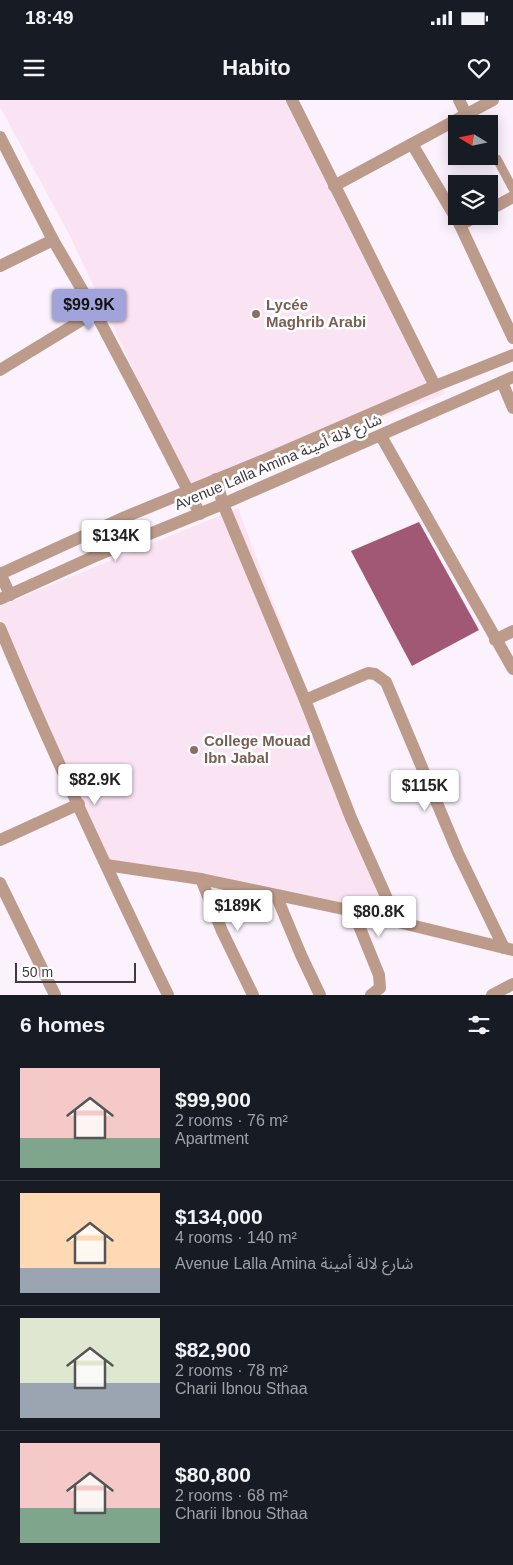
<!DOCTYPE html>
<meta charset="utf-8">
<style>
body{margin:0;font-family:Arial,"Noto Sans Arabic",sans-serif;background:#20242c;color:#f1f3f6;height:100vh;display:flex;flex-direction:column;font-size:19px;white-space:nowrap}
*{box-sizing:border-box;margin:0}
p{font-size:16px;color:#9ea1a6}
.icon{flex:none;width:28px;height:28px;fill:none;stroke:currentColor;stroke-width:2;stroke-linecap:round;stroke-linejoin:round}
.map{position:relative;height:895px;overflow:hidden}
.panel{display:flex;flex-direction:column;background:#171b24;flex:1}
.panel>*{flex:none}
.needle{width:32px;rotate:280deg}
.controls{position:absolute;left:448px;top:15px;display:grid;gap:10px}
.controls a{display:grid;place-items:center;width:50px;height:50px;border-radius:0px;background:#171b24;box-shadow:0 2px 12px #0003;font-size:25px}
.scale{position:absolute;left:15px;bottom:12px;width:121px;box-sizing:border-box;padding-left:5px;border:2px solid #403941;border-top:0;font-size:14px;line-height:18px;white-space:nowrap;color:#403941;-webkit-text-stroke:4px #fff;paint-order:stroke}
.price{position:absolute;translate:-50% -42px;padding:0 11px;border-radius:5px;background:#fff;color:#222;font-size:16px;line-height:32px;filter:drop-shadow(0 1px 2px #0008)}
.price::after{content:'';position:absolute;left:50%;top:30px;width:15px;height:11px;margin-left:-8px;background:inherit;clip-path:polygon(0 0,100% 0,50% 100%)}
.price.on{background:#a1a4da;color:#111}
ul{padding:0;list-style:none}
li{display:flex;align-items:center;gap:15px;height:125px;padding:0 20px}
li+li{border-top:1px solid #363941}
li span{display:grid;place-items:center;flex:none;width:140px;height:100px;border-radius:0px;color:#555}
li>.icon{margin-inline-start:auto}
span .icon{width:60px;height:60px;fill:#fffc;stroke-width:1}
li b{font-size:21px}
h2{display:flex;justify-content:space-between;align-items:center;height:60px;padding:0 20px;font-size:21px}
.status{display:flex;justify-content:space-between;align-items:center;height:35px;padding:0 25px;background:#171b24;direction:ltr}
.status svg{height:14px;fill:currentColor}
header{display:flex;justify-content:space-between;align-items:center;height:65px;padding:0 20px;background:#171b24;font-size:22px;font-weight:700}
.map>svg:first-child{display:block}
.education{fill:#fae4f3}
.building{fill:#a15875}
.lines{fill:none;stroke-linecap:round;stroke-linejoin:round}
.service{stroke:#bc9b8b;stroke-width:9}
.minor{stroke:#bc9b8b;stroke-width:12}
.tertiary{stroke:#bc9b8b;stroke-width:12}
.education-dot{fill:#8d6e63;stroke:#fff;stroke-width:2}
.labels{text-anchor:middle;stroke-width:5;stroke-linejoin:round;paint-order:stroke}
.education-label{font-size:15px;font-weight:bold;fill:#785e54;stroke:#fff;text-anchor:start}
.street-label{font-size:15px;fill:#403941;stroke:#fff}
</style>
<div class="status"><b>18:49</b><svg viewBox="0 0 49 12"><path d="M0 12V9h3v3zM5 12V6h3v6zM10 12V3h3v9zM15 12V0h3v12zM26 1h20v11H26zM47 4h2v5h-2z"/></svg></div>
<header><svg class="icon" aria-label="menu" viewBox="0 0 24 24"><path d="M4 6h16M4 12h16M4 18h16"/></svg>Habito<svg class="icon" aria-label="heart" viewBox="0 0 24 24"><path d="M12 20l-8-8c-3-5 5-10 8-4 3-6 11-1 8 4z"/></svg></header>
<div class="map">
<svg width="513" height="895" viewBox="0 0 513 895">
<rect width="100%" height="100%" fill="#fbf2fd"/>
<!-- education -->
<g class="education">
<polygon points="0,0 299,0 445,294 190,390 69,134 0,7"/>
<polygon points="238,408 307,592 395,827 111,764 0,520 0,506"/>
</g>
<!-- building -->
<polygon class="building" points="419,422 479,530 412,566 351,451"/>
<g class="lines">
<!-- service -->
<polyline class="service" points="497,59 513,89"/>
<!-- minor -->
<g class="minor">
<polyline points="292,0 435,286"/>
<polyline points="459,0 466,14"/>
<polyline points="0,37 53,140 95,212 141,299 200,414"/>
<polyline points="412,44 460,125 513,238"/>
<polyline points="334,86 493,0"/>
<polyline points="489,110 513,97"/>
<polyline points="460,125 477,116"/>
<polyline points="0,166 53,140"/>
<polyline points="0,270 95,212"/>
<polyline points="502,282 513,308"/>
<polyline points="381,336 513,569"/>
<polyline points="216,379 223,404 305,600 351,718 397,821"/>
<polyline points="0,473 10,495"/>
<polyline points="495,540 513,531"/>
<polyline points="305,600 368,573 375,574 386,582 458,753 504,848"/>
<polyline points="0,740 79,704"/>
<polyline points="106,765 201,779 353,811 513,850"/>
<polyline points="201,779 222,831 253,895"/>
<polyline points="0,783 55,895"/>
<polyline points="276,795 301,855 320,895"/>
<polyline points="353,811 379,875 380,888 371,895"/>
<polyline points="492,895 513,884"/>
</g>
<!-- tertiary -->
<g class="tertiary">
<polyline points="0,474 125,417 264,360 435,286 513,255"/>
<polyline points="0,499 93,457 223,404 513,277"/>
<path d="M0,528C52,652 109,774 168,895"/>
</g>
</g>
<!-- markers -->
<g class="education-dot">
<circle cx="256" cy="214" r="5"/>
<circle cx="194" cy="650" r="5"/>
</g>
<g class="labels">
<!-- education labels -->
<g class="education-label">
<text x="266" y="210">Lycée<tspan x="266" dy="17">Maghrib Arabi</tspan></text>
<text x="204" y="646">College Mouad<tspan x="204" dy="17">Ibn Jabal</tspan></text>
</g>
<!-- street labels -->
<g class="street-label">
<text transform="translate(278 362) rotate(-23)" y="5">Avenue Lalla Amina شارع لالة أمينة</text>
</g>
</g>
</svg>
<div class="controls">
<a><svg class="needle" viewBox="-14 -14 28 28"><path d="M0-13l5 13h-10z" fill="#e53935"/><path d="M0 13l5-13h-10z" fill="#9ea1a6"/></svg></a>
<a><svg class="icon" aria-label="layers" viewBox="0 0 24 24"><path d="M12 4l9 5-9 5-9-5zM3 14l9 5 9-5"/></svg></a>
</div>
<div class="scale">50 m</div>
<b class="price on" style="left:89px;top:231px">$99.9K</b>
<b class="price" style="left:116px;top:462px">$134K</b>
<b class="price" style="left:95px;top:706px">$82.9K</b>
<b class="price" style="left:425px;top:712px">$115K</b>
<b class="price" style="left:238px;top:832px">$189K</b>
<b class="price" style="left:379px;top:838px">$80.8K</b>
</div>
<section class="panel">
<h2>6 homes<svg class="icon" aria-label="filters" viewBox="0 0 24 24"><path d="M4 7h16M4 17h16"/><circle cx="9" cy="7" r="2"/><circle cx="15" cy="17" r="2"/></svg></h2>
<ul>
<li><span style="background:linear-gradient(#f6c9c9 70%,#7fa58c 0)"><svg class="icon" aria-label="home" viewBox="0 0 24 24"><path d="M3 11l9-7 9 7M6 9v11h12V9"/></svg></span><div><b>$99,900</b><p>2 rooms · 76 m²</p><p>Apartment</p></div></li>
<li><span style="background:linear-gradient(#ffd9b3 75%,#9aa5b1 0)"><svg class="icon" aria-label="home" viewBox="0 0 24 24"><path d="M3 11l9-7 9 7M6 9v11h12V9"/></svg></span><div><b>$134,000</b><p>4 rooms · 140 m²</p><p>Avenue Lalla Amina شارع لالة أمينة</p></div></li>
<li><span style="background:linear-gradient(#dfe7d0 65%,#9aa5b1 0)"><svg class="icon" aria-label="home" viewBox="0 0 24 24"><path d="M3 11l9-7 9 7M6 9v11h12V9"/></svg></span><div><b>$82,900</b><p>2 rooms · 78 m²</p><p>Charii Ibnou Sthaa</p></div></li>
<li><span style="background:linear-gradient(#f6c9c9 65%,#7fa58c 0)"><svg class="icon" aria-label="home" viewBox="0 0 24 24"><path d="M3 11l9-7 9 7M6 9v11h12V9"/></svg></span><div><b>$80,800</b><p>2 rooms · 68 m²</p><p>Charii Ibnou Sthaa</p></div></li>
</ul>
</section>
